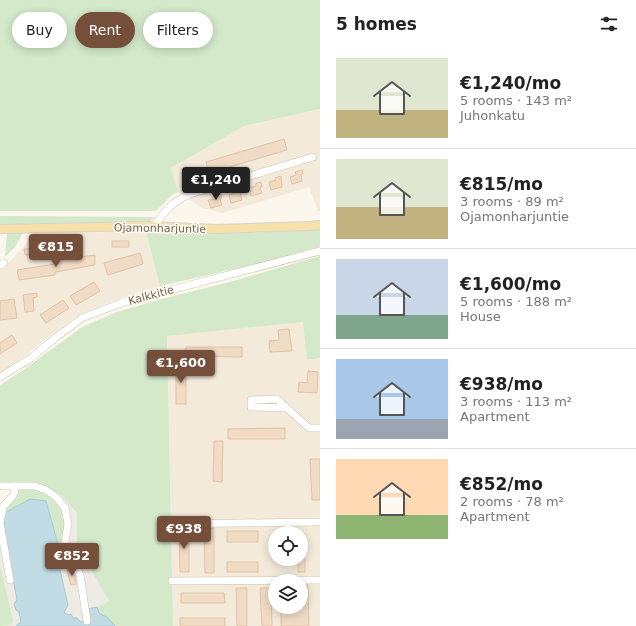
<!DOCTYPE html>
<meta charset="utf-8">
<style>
body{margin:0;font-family:"DejaVu Sans",sans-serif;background:#f2f2f2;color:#222;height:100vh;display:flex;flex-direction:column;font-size:15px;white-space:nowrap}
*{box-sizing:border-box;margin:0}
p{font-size:13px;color:#767676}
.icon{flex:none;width:22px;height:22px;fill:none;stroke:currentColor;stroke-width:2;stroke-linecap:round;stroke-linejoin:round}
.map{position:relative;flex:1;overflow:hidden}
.side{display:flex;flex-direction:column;background:#fff;width:316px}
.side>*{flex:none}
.banner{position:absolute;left:12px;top:12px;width:248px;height:36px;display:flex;gap:8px}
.buttons{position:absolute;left:268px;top:526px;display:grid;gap:8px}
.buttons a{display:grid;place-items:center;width:40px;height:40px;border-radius:50%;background:#fff;box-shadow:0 2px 10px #0003;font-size:20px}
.price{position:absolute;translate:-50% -34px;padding:0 9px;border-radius:4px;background:#764f3b;color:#fff;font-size:13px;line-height:26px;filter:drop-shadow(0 1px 2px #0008)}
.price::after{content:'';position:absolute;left:50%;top:24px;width:12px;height:9px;margin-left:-6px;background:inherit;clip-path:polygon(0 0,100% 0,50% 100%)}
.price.active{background:#222;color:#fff}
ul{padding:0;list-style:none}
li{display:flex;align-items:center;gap:12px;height:100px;padding:0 16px}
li+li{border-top:1px solid #e0e0e0}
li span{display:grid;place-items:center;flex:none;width:112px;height:80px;border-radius:0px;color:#555}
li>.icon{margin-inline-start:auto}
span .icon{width:48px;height:48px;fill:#fffc;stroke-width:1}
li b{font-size:17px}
h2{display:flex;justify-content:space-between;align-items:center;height:48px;padding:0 16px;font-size:17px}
.chip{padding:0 14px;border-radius:18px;background:#fff;box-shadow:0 2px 10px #0003;font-size:14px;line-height:36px}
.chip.active{background:#764f3b;color:#fff}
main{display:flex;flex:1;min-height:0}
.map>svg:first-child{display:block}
.residential{fill:#f3eada;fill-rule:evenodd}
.industrial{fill:#eeeae4}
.green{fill:#d3e9ca}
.water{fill:#c1dce5;stroke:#a7cad6}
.building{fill:#f0dbc5;stroke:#e1c3a6}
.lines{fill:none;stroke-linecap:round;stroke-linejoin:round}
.minor-casing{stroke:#cec1b1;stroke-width:8}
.major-casing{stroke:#d9d3ce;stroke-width:10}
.minor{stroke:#fff;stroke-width:7}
.major{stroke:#f6e1a9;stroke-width:8}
.labels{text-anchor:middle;stroke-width:3;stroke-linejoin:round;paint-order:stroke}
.street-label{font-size:11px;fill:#76614f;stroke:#fefbf2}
</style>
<main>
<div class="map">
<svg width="320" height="626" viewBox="0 0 320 626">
<rect width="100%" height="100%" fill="#fcf7ec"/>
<!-- residential -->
<g class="residential">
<polygon points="320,109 320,211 318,211 309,187 223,213 202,208 178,192 171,168 244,126"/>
<polygon points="146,231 160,286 109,302 76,316 11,366 0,372 0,269 7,265 19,252 27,243 29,234"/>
<path d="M304,322L307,360L320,358V626H173L167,335ZM275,533H301V559H275ZM275,581H301V607H275Z"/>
</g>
<!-- industrial -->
<g class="industrial">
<polygon points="50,490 61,495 77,513 77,542 90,568 109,601 97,607 87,609 90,620 81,622 64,613 68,605 57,557 65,524"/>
<polygon points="3,514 5,535 17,600 16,602 21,622 16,626 7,626 12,625 13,620 0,565 0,518"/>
</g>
<!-- green -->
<g class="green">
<polygon points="0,0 320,0 320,109 244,126 171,168 178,192 172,195 156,211 0,211"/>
<polygon points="0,216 11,216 154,217 149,223 23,225 0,225"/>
<path d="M320,229V248L286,257L160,286L146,231C163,231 181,233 198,233C239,234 279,232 320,229Z"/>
<polygon points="7,233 23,233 15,247 5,257"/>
<polygon points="320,256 320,358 307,360 303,322 167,336 173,626 115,626 108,618 99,613 97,607 109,601 90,568 77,542 77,513 61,495 50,490 0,484 0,385 22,371 82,327 117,312 158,300 230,282"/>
<polygon points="16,488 35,489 46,492 63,509 65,524 59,548 46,501 3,514"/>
<polygon points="0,565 13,620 12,625 0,626"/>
</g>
<!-- water -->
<polygon class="water" points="30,499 46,501 59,548 57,557 68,605 64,613 69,615 71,614 73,618 77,618 81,622 87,621 87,609 97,607 99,613 108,618 115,626 16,626 21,622 19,612 16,610 14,604 17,600 5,535 3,514"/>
<!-- building -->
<g class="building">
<polygon points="284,139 287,150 209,173 206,162"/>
<polygon points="302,170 303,174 301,175 302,181 292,184 290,177 296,175 295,172"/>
<polygon points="281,176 282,187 271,190 269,182 276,180 275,178"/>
<polygon points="261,182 262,187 260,187 262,193 251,196 249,188 256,186 255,184"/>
<polygon points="241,188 242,193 240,193 242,200 231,203 229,195 235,193 234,190"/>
<polygon points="221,194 222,198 220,199 222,205 211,208 208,200 215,199 214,196"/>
<rect x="112" y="241" width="17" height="6"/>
<polygon points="39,248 40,254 25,255 24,249"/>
<polygon points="140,253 143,264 108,275 104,263"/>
<polygon points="95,255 95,265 55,272 55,275 19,280 17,270 61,263 60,260"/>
<polygon points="94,282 100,291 76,305 70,296"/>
<polygon points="37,293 37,297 33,298 34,311 25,312 23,295"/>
<polygon points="14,299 17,318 0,320 0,301"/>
<polygon points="63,300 69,308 46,323 40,315"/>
<polygon points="289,329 292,351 270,352 269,341 279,340 278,330"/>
<polygon points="12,335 17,343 0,354 0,343"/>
<polygon points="186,347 242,347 242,357 186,356"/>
<rect x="176" y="365" width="10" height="39"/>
<polygon points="308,371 318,372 317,393 298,392 299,382 307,383"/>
<polygon points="285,428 285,439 228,439 228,429"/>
<polygon points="214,441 223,441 222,482 213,481"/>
<polygon points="310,459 320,459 320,500 312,500"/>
<polygon points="214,528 214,573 205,573 204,529"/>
<polygon points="179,529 189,529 189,572 180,572"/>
<rect x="227" y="531" width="31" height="11"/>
<rect x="298" y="559" width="7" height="13"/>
<rect x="227" y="562" width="31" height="10"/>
<polygon points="71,569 75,577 76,584 71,585 67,570"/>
<polygon points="304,585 308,585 309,626 281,626 281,607 304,607"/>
<polygon points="236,588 247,588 247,626 237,626"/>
<polygon points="260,588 271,588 272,626 262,626"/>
<polygon points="181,593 224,593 225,603 181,603"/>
<rect x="180" y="618" width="45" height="8"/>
</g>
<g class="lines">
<defs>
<g id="minor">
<path d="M154,227C165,210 172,202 190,194L313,157"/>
<polyline points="0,265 4,263"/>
<polyline points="0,377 31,358 55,338 82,318 121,303 320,251"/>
<polyline points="286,408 251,407 251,400 277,399 309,428 320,428"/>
<polyline points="0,486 35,486 46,490 56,497 65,508 68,524 65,542 67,551 80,575 87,621"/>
<polyline points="170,524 320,522"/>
<polyline points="10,580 0,523 3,507 14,494 15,486"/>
<polyline points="172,581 320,580"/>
</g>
<polyline id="major" points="0,229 147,226 218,229 308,226 320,225"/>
</defs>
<!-- minor casing -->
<use href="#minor" class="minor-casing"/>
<!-- major casing -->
<use href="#major" class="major-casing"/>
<!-- minor -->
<use href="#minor" class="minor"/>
<!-- major -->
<use href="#major" class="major"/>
</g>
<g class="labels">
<!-- street labels -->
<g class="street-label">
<text transform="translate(160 228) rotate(1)" y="4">Ojamonharjuntie</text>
<text transform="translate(151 295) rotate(-15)" y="4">Kalkkitie</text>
</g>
</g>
</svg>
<div class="buttons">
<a><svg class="icon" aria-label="locate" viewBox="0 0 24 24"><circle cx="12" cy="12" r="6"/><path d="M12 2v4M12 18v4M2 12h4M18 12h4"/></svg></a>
<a><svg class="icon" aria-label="layers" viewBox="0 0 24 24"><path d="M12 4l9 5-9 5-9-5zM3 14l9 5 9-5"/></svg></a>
</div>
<b class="price active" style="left:216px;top:201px">€1,240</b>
<b class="price" style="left:56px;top:268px">€815</b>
<b class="price" style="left:181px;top:384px">€1,600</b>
<b class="price" style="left:184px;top:550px">€938</b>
<b class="price" style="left:72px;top:577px">€852</b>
<div class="banner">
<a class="chip">Buy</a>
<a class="chip active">Rent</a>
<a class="chip">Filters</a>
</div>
</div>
<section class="side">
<h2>5 homes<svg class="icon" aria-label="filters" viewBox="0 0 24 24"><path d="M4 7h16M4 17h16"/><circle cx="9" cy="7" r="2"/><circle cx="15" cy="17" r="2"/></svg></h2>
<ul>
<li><span style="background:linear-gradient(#dfe7d0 65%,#c2b280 0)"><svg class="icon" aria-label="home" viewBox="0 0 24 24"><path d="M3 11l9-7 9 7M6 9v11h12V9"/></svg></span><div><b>€1,240/mo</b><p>5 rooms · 143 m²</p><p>Juhonkatu</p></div></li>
<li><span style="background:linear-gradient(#dfe7d0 60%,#c2b280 0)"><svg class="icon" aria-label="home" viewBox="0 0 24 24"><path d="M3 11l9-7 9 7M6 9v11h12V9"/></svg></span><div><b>€815/mo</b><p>3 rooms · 89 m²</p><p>Ojamonharjuntie</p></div></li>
<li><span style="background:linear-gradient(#c9d6e8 70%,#7fa58c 0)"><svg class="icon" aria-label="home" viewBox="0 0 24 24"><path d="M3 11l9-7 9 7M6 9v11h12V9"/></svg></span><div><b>€1,600/mo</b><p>5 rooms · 188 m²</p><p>House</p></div></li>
<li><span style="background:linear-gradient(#a9c7e8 75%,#9aa5b1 0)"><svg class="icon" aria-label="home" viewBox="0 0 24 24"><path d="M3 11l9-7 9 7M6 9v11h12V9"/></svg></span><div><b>€938/mo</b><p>3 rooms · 113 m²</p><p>Apartment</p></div></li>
<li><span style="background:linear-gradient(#ffd9b3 70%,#8fb573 0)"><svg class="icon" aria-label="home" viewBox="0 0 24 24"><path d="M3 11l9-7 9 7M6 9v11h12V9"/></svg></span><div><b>€852/mo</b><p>2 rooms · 78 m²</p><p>Apartment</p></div></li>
</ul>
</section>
</main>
